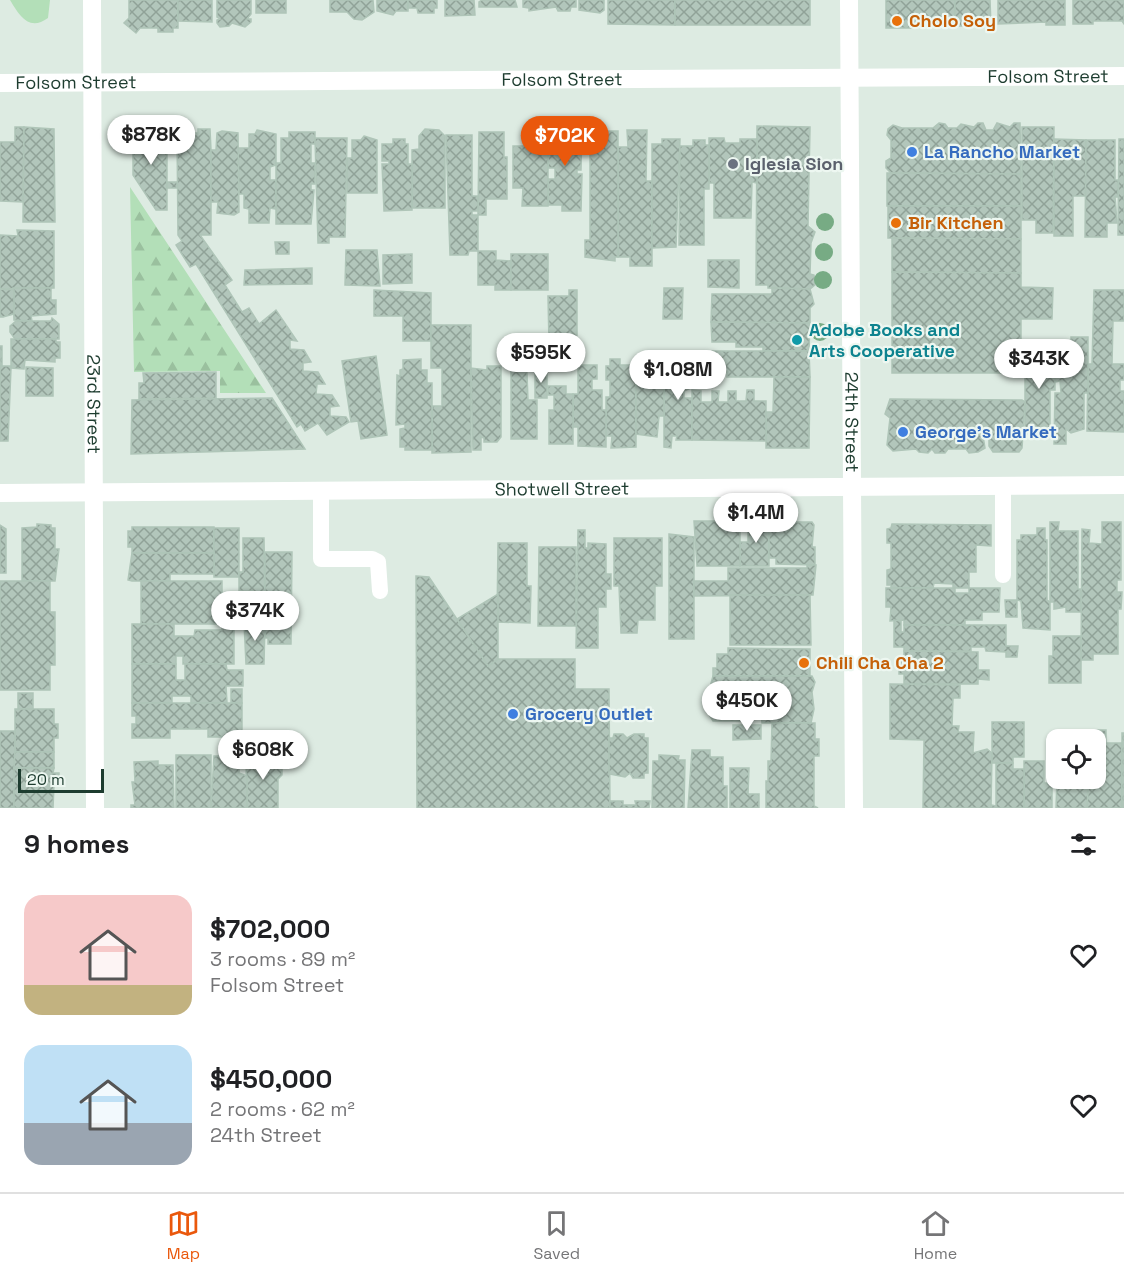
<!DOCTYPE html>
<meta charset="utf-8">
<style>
body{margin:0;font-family:"Space Grotesk",sans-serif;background:#f2f2f2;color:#202124;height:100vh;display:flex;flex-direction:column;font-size:22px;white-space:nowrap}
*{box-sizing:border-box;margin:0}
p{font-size:20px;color:#757577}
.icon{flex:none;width:33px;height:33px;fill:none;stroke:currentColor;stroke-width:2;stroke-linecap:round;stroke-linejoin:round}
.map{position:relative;height:808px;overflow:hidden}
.panel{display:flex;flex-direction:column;background:#fff;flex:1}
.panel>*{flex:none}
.controls{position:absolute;left:1046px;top:729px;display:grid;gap:12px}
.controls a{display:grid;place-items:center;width:60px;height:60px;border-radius:12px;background:#fff;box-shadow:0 2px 4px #0004;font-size:30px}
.scale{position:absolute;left:18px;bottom:15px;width:86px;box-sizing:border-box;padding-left:6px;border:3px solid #1d3c2f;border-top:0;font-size:16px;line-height:21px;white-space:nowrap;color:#1d3c2f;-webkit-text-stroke:4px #edf7f1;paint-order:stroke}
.price{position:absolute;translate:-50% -51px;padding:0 14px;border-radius:21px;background:#fff;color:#222;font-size:20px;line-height:39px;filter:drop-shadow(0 2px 3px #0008)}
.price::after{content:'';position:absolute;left:50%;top:36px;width:18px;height:14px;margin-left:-9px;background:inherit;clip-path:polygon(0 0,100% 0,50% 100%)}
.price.selected{background:#ea580c;color:#fff}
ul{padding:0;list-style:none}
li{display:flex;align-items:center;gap:18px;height:150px;padding:0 24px}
li span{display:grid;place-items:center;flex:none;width:168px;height:120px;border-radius:18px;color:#555}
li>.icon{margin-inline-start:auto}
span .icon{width:72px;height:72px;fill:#fffc;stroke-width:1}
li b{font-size:26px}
h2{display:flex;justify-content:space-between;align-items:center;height:72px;padding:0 24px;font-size:26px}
.menu{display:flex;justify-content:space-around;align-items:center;height:84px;border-top:2px solid #e0e0e0;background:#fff;font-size:16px;color:#757577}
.menu a{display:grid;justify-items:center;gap:3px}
.menu .selected{color:#ea580c}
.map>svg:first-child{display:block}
.green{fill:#b3dfb8}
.forest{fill:url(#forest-firs)}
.building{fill:url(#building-cross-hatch);stroke:#afc5b8;stroke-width:1.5}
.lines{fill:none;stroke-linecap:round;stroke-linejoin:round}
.service{stroke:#fff;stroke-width:16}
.minor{stroke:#fff;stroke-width:18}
.tertiary{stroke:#fff;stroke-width:18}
.tree{fill:#77ab84}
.food-dot{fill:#e8710a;stroke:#edf7f1;stroke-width:2}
.shop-dot{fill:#3f7fe0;stroke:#edf7f1;stroke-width:2}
.worship-dot{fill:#6b7280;stroke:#edf7f1;stroke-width:2}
.culture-dot{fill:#0f9aa8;stroke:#edf7f1;stroke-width:2}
.labels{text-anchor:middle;stroke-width:4.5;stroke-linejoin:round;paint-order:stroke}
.food-label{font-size:18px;font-weight:bold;fill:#c56008;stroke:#edf7f1;text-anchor:start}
.street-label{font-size:18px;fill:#1d3c2f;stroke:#edf7f1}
.shop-label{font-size:18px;font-weight:bold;fill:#366cbe;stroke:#edf7f1;text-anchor:start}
.worship-label{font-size:18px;font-weight:bold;fill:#5b616d;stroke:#edf7f1;text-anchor:start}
.culture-label{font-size:18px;font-weight:bold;fill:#0d838f;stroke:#edf7f1;text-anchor:start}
</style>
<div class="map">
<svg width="1124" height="808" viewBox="0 0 1124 808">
<defs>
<pattern id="forest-firs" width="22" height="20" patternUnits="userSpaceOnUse" patternTransform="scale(1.5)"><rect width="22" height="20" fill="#b3dfb8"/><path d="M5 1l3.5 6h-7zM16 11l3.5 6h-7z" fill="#9ac09e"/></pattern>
<pattern id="building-cross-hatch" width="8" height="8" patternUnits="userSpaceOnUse" patternTransform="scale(1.5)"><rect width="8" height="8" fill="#b2c6bb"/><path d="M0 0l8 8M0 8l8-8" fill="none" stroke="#90a298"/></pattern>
</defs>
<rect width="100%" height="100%" fill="#ddebe2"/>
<!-- green -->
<path class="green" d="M10,0H50L48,18C29,32 19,15 10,0Z"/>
<!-- forest -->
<polygon class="forest" points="130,187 266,393 220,393 220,371 134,372"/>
<!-- building -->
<g class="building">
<polygon points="129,0 178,0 178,28 173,28 173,32 158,32 158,28 140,28 136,33 124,23 129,18"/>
<polygon points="178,0 212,0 212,22 178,21"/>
<polygon points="217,0 251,0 251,14 247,19 251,19 251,22 245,27 232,23 229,26 220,27 217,23 217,20 220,19 217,17"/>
<rect x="256" y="0" width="30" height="13"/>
<polygon points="330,0 373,0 374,12 362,20 354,19 347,12 330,12"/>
<polygon points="377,0 408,0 408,11 396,11 393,15 377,11"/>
<polygon points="408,0 437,0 437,8 434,8 434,13 418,13 417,8 408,8"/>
<polygon points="445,0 474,0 475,15 445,16"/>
<polygon points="482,0 515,0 517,7 479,7 479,2"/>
<polygon points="523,0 576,0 576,7 571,7 570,11 558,11 556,7 529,11 529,8 523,7"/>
<polygon points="579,0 604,0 604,10 600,13 579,10"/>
<polygon points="608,0 675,0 675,25 608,24"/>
<rect x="675" y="0" width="135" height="25"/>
<polygon points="886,0 955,0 955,23 916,23 916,28 886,28"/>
<polygon points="955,0 990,0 991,26 955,26"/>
<polygon points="998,0 1065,0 1065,25 1046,25 1046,22 998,24"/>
<polygon points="1073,0 1124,0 1124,24 1122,21 1093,21 1093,24 1073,24"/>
<polygon points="939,123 945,124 948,128 957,128 961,124 974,127 978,123 983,123 986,130 993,130 997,123 1010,127 1014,123 1020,123 1021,174 891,173 886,168 886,161 891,158 891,140 887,135 888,129 893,125 902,128 933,128"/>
<polygon points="548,126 582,126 581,170 577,170 577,174 582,174 581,211 562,211 562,205 548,205 548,179 555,179 555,168 548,168"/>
<polygon points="757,126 810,127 808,226 815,232 811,243 810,274 814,275 815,285 810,289 768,288 768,285 756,285"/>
<polygon points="15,127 24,127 23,202 0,201 0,142 15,142"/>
<polygon points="24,127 54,129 55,222 23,222"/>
<polygon points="1022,127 1054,127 1053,233 1036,233 1036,220 1022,220"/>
<polygon points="147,129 147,133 167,133 167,210 156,210 133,175 133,130"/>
<polygon points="198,129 210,129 211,150 211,235 200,235 232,280 225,285 242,312 249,308 259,324 276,310 297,341 290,340 290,349 304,350 311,362 303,363 303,371 318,372 325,384 317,384 316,394 332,395 339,406 330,407 330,416 346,417 349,422 327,435 318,423 305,431 301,424 297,427 196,264 190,267 176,245 182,241 178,235 177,133 198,133"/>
<polygon points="425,129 439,130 445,136 445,208 412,208 412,150 419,149 419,136"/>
<polygon points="257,130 276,134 276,165 270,167 270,180 276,180 276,209 270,208 269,223 249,223 249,209 244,208 244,194 239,194 238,148 249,148 249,134 255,134"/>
<polygon points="627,130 647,130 646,181 652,181 652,266 630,266 630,257 618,257 618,147 628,147"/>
<polygon points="222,131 238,133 239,212 234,215 217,213 218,202 211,202 211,150 216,150 217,133"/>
<polygon points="585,131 618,131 618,257 615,257 615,261 585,257 585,240 590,240 590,145 585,145"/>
<polygon points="289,132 315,132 315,144 311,144 311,163 315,163 315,184 311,184 311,190 314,190 311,224 276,224 276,163 281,163 281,138 289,138"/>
<polygon points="479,132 504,132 504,157 507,157 507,199 486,199 486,215 478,215"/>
<polygon points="446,135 472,135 472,196 478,196 478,211 472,211 472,215 478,215 478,251 469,251 468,255 450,255"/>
<polygon points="364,136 377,140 377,193 347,193 347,158 352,158 352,140 361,140"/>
<polygon points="315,138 347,138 345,237 329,237 329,243 318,243"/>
<polygon points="709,138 724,138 725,143 740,143 740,139 757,139 757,183 752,182 751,218 714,218 714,183 709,183"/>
<polygon points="393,139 405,139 405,144 408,144 408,164 412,164 412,210 384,211 382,164 389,164 389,161 382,161 382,144 393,144"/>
<polygon points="662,139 680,139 676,247 652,248 652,144 662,144"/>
<polygon points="1054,139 1086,140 1086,196 1073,196 1073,236 1054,236"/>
<polygon points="1119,139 1124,139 1124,235 1118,235"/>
<polygon points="693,140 705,140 705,145 709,145 709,189 704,189 704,245 679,245 680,146 693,146"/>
<polygon points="1086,140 1115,140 1115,180 1118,180 1118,197 1115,197 1117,223 1107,223 1107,237 1085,237"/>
<rect x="167" y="143" width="10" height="6"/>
<polygon points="513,146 548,146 548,206 522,206 523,188 513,188"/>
<polygon points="887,173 1021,174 1021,206 887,206"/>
<rect x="167" y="182" width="10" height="6"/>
<polygon points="888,206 1021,206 1021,239 888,238"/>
<polygon points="17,230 54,231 54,288 0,289 0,235 18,236"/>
<polygon points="892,238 1021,239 1021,273 892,272"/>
<polygon points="275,242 289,242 289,254 276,254"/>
<polygon points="346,250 377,250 380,286 345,285"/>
<polygon points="478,251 496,251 496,260 511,261 511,290 495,290 495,285 478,285"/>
<polygon points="412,254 412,283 383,284 383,255"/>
<rect x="511" y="254" width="37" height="36"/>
<polygon points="708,260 739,260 739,288 708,287"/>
<polygon points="312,268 312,284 244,285 245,270"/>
<polygon points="892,272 1021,273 1021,287 1053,288 1052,319 1021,319 1021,373 892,373"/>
<polygon points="13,288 51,288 51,300 56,300 56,314 31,316 32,321 14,320"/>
<polygon points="664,288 683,288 682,319 663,319"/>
<polygon points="772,288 810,289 814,304 810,308 810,323 711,322 712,294 772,294"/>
<polygon points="0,289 14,290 14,314 3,317 0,317"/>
<polygon points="374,290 431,293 431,341 403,341 403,316 374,316"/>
<polygon points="569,290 577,290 577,344 549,344 548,296 569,296"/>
<polygon points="1094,290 1124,290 1124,321 1113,321 1112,364 1124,364 1124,380 1120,380 1120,391 1124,391 1124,432 1087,431 1088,364 1092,364"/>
<polygon points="52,318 59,324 59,339 15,339 10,332 10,326 16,321 51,321"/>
<polygon points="711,322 810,323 809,351 763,351 763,347 736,347 736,342 712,342"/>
<polygon points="431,325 471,325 471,452 432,453 432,406 442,406 442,368 431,368"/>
<polygon points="1071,337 1088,337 1088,393 1084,393 1084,429 1071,433 1066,429 1066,444 1054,444 1055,393 1061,393 1060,381 1055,382 1055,353 1071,353"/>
<polygon points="11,339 56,339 56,342 60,342 60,358 55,358 55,362 25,360 24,369 11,368"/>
<polygon points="0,346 2,346 2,366 11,366 11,368 8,441 0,441"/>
<polygon points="1043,347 1051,347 1055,353 1055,390 1050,390 1050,434 1025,434 1025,350 1039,350"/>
<polygon points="511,348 526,348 528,400 537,400 537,439 511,439"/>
<polygon points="712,351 809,351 810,377 727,377 727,372 712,372"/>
<polygon points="376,356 387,435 361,439 358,421 351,422 342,361"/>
<polygon points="421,359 421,370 427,370 427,383 432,383 432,450 405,450 405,447 400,447 400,429 405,428 405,424 396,425 397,375 400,376 400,370 403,369 403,360"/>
<polygon points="610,359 620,359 620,365 636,365 636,447 611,448 612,436 606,436 606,397 610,397 610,380 606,380 606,366 610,366"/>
<polygon points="664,360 693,360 693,387 684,391 684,398 692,398 692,440 676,440 677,436 672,436 671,448 664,447"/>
<polygon points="636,361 660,361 660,379 664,379 664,416 659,416 657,437 636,434"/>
<polygon points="578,365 597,365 597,379 592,379 592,390 602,390 602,410 606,410 606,447 578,446 578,427 573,427 573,394 578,394"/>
<polygon points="487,366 501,366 501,437 497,442 484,442 484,438 481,437 481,450 473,450 471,368 487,370"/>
<polygon points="26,367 53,368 53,396 26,396"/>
<rect x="535" y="369" width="12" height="29"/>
<polygon points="216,372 216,398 139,399 139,383 144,383 143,373"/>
<polygon points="774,377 810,377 809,448 766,448 766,412 773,412"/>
<polygon points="548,386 566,386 566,394 573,394 573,444 549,444 549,410 554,410 554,395 548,395"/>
<polygon points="692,390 701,391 701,402 712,402 712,391 719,391 718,402 728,402 728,391 736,391 736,401 746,401 747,390 754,390 754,401 766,401 766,441 692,440"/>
<polygon points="272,398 305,449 131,454 132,400"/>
<polygon points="890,399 1022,400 1025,402 1022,448 1019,452 993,452 989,446 989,430 982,430 985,448 978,452 969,453 966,449 948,449 945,453 935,453 932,449 928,453 919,452 916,449 893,451 887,445 890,418 885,414"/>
<polygon points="765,517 769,517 769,566 740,566 740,542 748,542 748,522 752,522 754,518 762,518 765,522"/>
<polygon points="769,517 774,518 773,522 812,522 814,525 812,547 815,547 815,565 776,564 776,558 769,558"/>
<polygon points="694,521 740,521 740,566 697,566"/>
<polygon points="1050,522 1059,522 1058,531 1078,531 1078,589 1081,589 1081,612 1066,612 1066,607 1054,609 1054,602 1050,602"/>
<polygon points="1102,522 1121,522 1121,580 1117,580 1117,592 1122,592 1121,609 1118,609 1118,654 1093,654 1093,660 1081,660 1082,529 1090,530 1089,543 1102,544"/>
<polygon points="37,524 51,525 51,528 55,528 55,549 59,549 55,581 22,581 22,528 37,527"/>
<polygon points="892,524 991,525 991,546 976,545 976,572 969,572 969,588 953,588 953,584 934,583 933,588 891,588 891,585 887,585 887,570 891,569 891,543 887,543 887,529 891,528"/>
<polygon points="0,525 6,529 6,573 0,573"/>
<polygon points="132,527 214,527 214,553 132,553 132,547 128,547 128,531 132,531"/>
<rect x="214" y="528" width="25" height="49"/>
<polygon points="1037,528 1045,528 1045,540 1047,540 1047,600 1050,602 1050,630 1023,628 1021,601 1017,600 1017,540 1021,540 1021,535 1037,535"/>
<polygon points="578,530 585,530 585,548 588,548 588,543 606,544 606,574 611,574 611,589 606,589 606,607 598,607 598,648 576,648"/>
<polygon points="669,534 694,537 694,639 669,639"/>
<polygon points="243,538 264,538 265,614 253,614 253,591 239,591 239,572 243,572"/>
<polygon points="614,538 662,538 662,586 655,586 655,620 638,620 637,633 621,633 619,586 614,586"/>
<polygon points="498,543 527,543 527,586 531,586 530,623 497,622"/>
<polygon points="539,547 576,547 576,626 538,626"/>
<polygon points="265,552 292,552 291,644 268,644 268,638 265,638 265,611 282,611 280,595 265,595"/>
<polygon points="132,553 214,553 214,574 170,574 170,581 132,581 128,580"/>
<polygon points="807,565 816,565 813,595 694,596 694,581 728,581 728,568 807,568"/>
<polygon points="416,576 429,577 488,666 498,659 575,659 575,689 609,689 610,808 417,808"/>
<polygon points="0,581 50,581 50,612 55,612 55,665 50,665 50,690 0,690"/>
<rect x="141" y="581" width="81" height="43"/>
<polygon points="886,588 955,588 955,593 969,593 969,588 1000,588 999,612 982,612 982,620 965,620 965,625 904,625 904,620 890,621 891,607 886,607"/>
<polygon points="498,594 498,659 488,666 457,619"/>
<polygon points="730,595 810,595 811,645 730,645"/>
<polygon points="1005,600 1017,600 1017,617 1006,617"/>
<polygon points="894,620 901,621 901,632 904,632 904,625 1006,625 1006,646 1018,646 1017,657 1006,657 1006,652 986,651 985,647 971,647 971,651 904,651 904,647 894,647"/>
<polygon points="244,622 265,622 264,664 246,664"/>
<polygon points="132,624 174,624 174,636 194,636 195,630 222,630 222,624 234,624 234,664 183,664 183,656 176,656 176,664 132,664"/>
<polygon points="1053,636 1081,636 1081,683 1049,683 1049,656 1053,656"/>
<polygon points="728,648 810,649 810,676 713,676 713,668 717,668 717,654 728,654"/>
<polygon points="904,651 978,652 978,670 989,670 989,680 978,679 978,684 904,684 904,674 899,674 899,657 904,657"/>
<polygon points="132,664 176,664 176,680 185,680 185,664 226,664 227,670 243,670 243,686 226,686 227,703 191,703 191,696 172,696 172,703 132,703"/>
<polygon points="713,676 812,676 815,682 812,692 814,709 811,723 762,723 761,713 750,713 750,721 713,721 710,716 713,694 710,687"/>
<polygon points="890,684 960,685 960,698 953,698 952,726 959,726 958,732 974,732 973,753 987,749 992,753 991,808 923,808 924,740 890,739"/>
<rect x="231" y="689" width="11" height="14"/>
<rect x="18" y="693" width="15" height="16"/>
<polygon points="132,703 242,703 242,737 208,737 208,729 170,729 170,738 132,738 132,724 136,724 136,716 132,716"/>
<polygon points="15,709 54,709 54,724 58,724 58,738 54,738 54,752 15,752"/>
<polygon points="992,722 1024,722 1024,757 1013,757 1013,763 992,763"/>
<polygon points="772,723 815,723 815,739 819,739 819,756 814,756 814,806 818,808 766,808 766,781 768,781 768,761 771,761"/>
<polygon points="733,725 761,725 761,739 733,740"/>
<polygon points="1095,730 1106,730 1106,743 1122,743 1122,808 1087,808 1088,786 1091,786 1092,778 1095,778"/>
<polygon points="0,731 15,731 14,808 0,808"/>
<rect x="1057" y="733" width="27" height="7"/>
<rect x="1122" y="733" width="2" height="75"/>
<polygon points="614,734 623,734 627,738 634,734 644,734 644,738 648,738 648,773 644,773 644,778 633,778 630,773 625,777 609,774 609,738 613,738"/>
<polygon points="692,750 710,750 710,757 723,757 723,786 727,786 727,808 688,808"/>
<polygon points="15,752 54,752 54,768 14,768"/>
<polygon points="252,752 267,752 267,760 278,760 282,765 282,775 278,779 278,808 247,808 246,760 252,760"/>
<rect x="176" y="755" width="35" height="53"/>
<polygon points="659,755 679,756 678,760 685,760 684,808 652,808 653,761 659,761"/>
<polygon points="214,756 239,756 239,773 247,776 247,808 211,808"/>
<polygon points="158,761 158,765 173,765 174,808 131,808 131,805 135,805 132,782 135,782 134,762"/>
<polygon points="1024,761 1044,761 1044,783 1052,783 1052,808 1024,808"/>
<polygon points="996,763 1013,763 1013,769 1024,769 1024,808 991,808 991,805 996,806"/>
<polygon points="14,768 54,768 53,773 59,773 59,785 54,785 53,808 14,808"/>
<polygon points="730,768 749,768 748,794 759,794 759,808 730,808"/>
<polygon points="1057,778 1083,778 1083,786 1088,787 1087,808 1056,808"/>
<polygon points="610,801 623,801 623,805 636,805 635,801 650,801 649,808 610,808"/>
</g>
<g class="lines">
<!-- service -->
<g class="service">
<polyline points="321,491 321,559 372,559 378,562 380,591"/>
<polyline points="1003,575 1003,486"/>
</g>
<!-- minor -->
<g class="minor">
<path id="s1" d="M92,0L95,808"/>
<path id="s2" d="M0,493L1124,485"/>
</g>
<!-- tertiary -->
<g class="tertiary">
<path id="s3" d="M849,0L854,808"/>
<path id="s4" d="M0,83L1124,76"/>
</g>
</g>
<!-- trees -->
<g class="tree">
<circle cx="825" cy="222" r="9"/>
<circle cx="824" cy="252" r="9"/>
<circle cx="823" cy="280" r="9"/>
<circle cx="820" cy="332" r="9"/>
</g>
<!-- markers -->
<g class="food-dot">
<circle cx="897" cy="21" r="6"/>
<circle cx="896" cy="223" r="6"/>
<circle cx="804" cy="663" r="6"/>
</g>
<g class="shop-dot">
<circle cx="912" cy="152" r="6"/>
<circle cx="903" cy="432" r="6"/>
<circle cx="513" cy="714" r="6"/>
</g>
<circle class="worship-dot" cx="733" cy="164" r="6"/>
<circle class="culture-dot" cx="797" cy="340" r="6"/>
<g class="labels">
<!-- food labels -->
<g class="food-label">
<text x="909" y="27">Cholo Soy</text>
<text x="908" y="229">Bir Kitchen</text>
<text x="816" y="669">Chili Cha Cha 2</text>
</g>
<!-- street labels -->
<g class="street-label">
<text dy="6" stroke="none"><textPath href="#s4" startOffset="1048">Folsom Street</textPath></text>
<text dy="6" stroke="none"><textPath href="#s4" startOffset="562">Folsom Street</textPath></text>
<text dy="6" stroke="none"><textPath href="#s4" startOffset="76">Folsom Street</textPath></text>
<text dy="6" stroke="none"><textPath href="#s1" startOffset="404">23rd Street</textPath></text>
<text dy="6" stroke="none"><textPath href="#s3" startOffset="422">24th Street</textPath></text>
<text dy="6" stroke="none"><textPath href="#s2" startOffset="562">Shotwell Street</textPath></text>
</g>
<!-- shop labels -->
<g class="shop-label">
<text x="924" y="158">La Rancho Market</text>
<text x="915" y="438">George's Market</text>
<text x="525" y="720">Grocery Outlet</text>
</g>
<!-- worship labels -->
<g class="worship-label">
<text x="745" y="170">Iglesia Sion</text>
</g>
<!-- culture labels -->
<g class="culture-label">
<text x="809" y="336">Adobe Books and<tspan x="809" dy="21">Arts Cooperative</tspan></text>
</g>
</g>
</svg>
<div class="controls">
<a><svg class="icon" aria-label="locate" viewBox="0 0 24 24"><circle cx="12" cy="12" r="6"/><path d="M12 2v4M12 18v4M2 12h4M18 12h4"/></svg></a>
</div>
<div class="scale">20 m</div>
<b class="price" style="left:151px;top:166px">$878K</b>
<b class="price selected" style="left:565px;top:167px">$702K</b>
<b class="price" style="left:541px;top:384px">$595K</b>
<b class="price" style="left:1039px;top:390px">$343K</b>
<b class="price" style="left:678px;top:401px">$1.08M</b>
<b class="price" style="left:756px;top:544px">$1.4M</b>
<b class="price" style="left:255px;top:642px">$374K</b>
<b class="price" style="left:747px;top:732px">$450K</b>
<b class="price" style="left:263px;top:781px">$608K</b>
</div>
<section class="panel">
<h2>9 homes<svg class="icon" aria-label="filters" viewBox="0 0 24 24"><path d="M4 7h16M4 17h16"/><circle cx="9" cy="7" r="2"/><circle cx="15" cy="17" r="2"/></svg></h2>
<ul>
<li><span style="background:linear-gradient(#f6c9c9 75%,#c2b280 0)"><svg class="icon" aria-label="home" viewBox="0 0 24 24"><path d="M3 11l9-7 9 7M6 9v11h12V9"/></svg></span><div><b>$702,000</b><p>3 rooms · 89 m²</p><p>Folsom Street</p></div><svg class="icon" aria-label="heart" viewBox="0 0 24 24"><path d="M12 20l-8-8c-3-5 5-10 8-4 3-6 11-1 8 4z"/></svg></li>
<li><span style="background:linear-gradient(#bfe0f5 65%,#9aa5b1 0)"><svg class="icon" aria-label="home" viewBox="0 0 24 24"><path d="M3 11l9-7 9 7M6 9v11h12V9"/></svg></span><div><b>$450,000</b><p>2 rooms · 62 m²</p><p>24th Street</p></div><svg class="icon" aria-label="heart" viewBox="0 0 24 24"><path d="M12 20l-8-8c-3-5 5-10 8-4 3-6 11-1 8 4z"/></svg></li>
</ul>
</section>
<nav class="menu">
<a class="selected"><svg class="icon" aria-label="map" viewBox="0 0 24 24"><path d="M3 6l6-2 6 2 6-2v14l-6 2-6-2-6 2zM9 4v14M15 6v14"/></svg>Map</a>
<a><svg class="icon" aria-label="saved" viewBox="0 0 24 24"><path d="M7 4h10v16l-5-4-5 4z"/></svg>Saved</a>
<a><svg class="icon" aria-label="home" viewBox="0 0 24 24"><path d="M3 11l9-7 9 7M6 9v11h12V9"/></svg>Home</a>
</nav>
